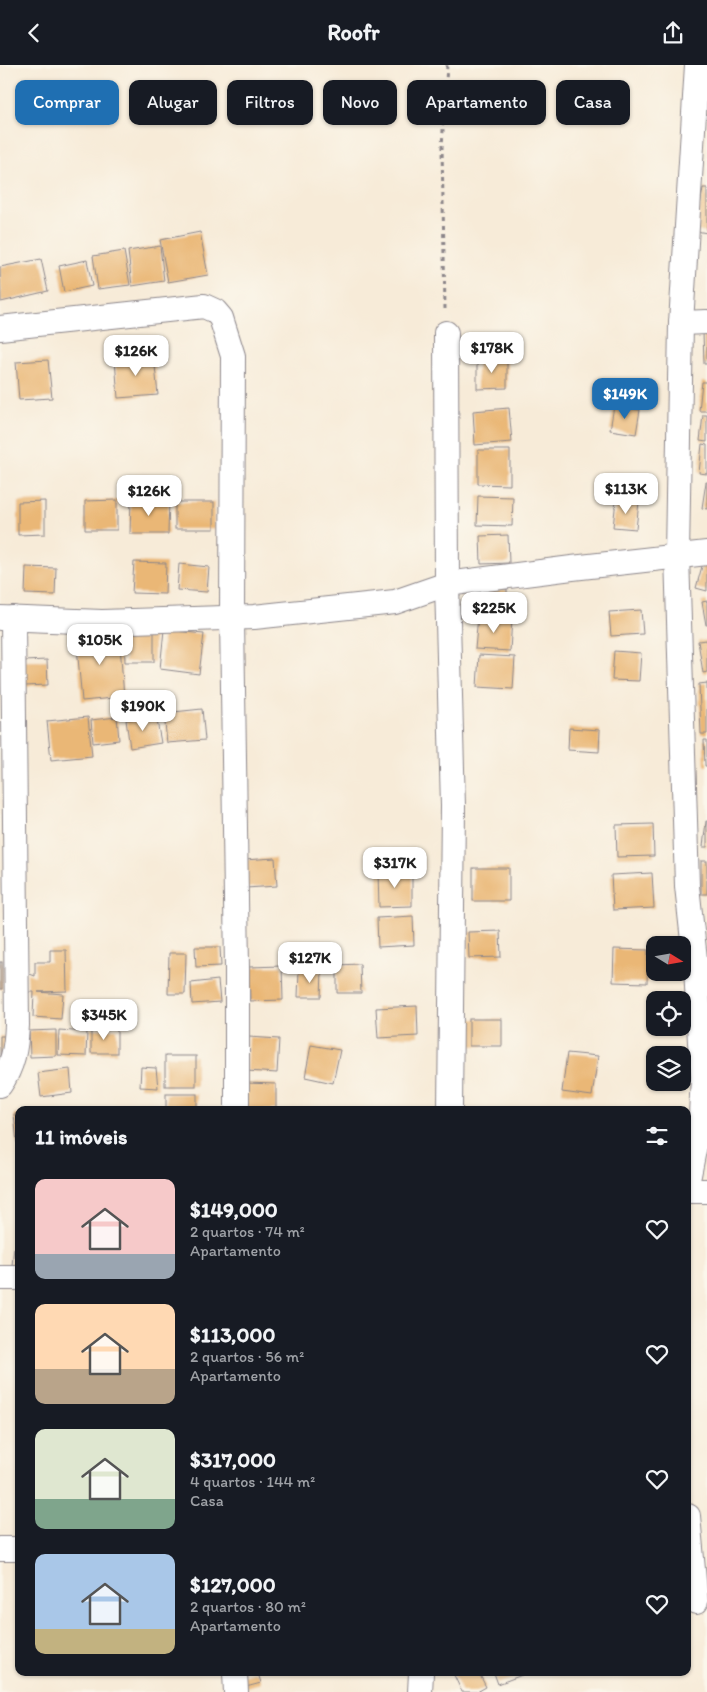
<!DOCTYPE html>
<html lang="pt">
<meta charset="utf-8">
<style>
body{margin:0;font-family:Itim,sans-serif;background:#242831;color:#f1f3f6;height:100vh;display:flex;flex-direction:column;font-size:19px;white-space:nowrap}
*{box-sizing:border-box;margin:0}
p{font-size:16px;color:#9ea1a6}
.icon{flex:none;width:28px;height:28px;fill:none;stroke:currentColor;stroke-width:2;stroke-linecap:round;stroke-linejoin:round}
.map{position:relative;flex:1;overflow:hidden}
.panel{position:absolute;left:15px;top:1041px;width:676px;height:570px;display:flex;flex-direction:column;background:#171b24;border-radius:10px;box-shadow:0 1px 4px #0004}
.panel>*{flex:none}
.banner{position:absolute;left:15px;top:15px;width:678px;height:45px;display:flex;gap:10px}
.needle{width:32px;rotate:101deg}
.fabs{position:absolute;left:646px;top:871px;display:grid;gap:10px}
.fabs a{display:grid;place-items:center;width:45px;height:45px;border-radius:10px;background:#171b24;box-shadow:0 1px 4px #0004;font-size:25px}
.price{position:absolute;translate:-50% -42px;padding:0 11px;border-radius:10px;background:#fff;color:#222;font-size:16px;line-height:32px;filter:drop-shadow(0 1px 2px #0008)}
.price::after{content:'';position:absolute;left:50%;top:30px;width:15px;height:11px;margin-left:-8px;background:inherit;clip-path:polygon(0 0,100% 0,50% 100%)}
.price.active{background:#1f6fb2;color:#fff}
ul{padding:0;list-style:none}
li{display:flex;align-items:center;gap:15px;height:125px;padding:0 20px}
li span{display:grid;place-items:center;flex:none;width:140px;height:100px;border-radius:10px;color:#555}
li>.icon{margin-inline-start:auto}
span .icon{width:60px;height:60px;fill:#fffc;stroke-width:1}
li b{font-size:21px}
h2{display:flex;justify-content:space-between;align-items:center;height:60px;padding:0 20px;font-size:21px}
.pill{padding:0 18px;border-radius:10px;background:#171b24;box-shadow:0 1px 4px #0004;font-size:18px;line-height:45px}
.pill.active{background:#1f6fb2;color:#fff}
header{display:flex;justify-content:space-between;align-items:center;height:65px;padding:0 20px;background:#171b24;font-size:22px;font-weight:800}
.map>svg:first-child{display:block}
.building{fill:#eab776}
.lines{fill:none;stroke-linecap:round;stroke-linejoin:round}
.street-casing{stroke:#8c868a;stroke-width:26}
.path{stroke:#8c868a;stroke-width:3;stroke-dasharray:4 4;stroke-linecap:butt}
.street{stroke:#fff;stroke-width:24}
</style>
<header><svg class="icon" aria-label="back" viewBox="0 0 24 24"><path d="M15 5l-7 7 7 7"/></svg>Roofr<svg class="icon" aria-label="share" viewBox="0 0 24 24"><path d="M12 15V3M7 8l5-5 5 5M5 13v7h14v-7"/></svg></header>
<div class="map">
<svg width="707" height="1627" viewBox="0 0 707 1627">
<rect width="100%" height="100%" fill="#fbf7ec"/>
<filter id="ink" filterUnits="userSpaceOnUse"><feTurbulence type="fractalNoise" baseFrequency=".02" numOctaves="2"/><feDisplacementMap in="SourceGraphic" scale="10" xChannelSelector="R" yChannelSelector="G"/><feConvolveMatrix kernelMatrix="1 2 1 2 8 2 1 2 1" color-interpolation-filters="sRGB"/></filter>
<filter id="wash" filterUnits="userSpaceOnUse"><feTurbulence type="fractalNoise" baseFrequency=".0096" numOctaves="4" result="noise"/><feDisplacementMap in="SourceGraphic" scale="20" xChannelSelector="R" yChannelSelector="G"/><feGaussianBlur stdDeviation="1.12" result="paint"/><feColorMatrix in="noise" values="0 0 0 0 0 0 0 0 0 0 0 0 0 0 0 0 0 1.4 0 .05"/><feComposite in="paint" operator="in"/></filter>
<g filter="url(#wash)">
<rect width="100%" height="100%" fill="#f7ebd8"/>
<g id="blocks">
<!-- building -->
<g class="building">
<polygon points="703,123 707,123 707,168 696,166"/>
<polygon points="200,167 208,210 168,217 160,175"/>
<polygon points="160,181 164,216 132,221 128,186"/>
<polygon points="124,186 130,220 98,224 93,191"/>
<polygon points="41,194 48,226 1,237 0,202"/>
<polygon points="87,195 92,221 64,227 59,201"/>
<polygon points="707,266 707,299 704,299 703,267"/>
<polygon points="154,291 158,330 118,333 115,295"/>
<polygon points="48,295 52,333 19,335 16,297"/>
<polygon points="477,295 507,295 507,323 477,324"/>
<polygon points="702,317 707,317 707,346 699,346"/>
<polygon points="614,341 640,345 636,369 610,365"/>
<polygon points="509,343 512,377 475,380 473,346"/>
<polygon points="703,350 707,350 707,377 700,376"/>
<polygon points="702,379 707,380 707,409 699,408"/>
<polygon points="478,385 510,385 510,420 478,419"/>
<polygon points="706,417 707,417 707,444 702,443"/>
<polygon points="478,431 513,432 512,461 477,460"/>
<polygon points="131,434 169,434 168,469 130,469"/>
<polygon points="117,435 117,465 85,465 85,436"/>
<polygon points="616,435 639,437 636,464 613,462"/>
<polygon points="45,436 45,469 18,470 18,437"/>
<rect x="175" y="437" width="39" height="27"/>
<polygon points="508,470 509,498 481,499 480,471"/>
<polygon points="704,494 707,495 707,526 696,523"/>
<polygon points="134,497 166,498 165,529 132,528"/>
<polygon points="179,499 209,502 207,527 177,525"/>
<polygon points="26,502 56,503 55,530 25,529"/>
<polygon points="507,524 507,547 480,548 480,525"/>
<polygon points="707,536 707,560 706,560 702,537"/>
<polygon points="641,545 643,569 611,571 609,547"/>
<polygon points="478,551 512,553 510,586 475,584"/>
<polygon points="164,565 204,569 199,609 160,604"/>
<polygon points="119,567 124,632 82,636 76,571"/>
<polygon points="124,567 154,567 154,597 125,597"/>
<polygon points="707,575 707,607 703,608 698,576"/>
<polygon points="614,586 641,588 639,616 612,615"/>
<polygon points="479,590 515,592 513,624 477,622"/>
<polygon points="47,595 48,620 25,621 24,596"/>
<polygon points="707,618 707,669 701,669 699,619"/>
<polygon points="202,644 205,675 167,678 164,648"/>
<polygon points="156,650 161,678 130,683 126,655"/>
<polygon points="88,652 92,691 51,695 47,656"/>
<polygon points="117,652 119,675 93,678 91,655"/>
<polygon points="569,663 600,665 599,687 568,685"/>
<polygon points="704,675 707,675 707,701 705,701"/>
<polygon points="706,756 707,756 707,782 703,782"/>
<polygon points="653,759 654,791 617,792 616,760"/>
<polygon points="275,793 277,821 246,823 244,795"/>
<rect x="701" y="796" width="6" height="33"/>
<rect x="473" y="803" width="36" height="33"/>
<polygon points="412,806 412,841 379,842 378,807"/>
<polygon points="652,808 654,843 613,845 611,810"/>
<polygon points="413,851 414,880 378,882 377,853"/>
<polygon points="500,866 501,892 469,893 468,867"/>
<polygon points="195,882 220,882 221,901 196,902"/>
<polygon points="614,884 648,885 647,918 613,917"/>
<polygon points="50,885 66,885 67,926 38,927 63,929 61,954 33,952 34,927 28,927 27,908 35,911 35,897 50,897"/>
<polygon points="169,888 186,888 185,929 168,929"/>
<rect x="0" y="897" width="2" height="27"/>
<polygon points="360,899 361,928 337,928 337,900"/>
<polygon points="282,901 283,935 250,936 249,902"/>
<polygon points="299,905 322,906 321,932 298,932"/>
<polygon points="218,915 220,937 192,939 191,918"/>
<polygon points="417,941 418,971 378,973 376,943"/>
<rect x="469" y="954" width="33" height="27"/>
<rect x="91" y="964" width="26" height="24"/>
<polygon points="56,965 56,991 30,992 29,966"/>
<polygon points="59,965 87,967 86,991 58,990"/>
<polygon points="0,971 7,971 0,1006"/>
<polygon points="249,972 279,974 277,1008 247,1006"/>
<polygon points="311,980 340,985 333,1018 305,1012"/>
<polygon points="567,988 598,991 592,1031 562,1027"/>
<rect x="165" y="991" width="31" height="30"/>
<polygon points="141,1002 156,1003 158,1023 140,1022"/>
<polygon points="70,1004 72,1028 41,1032 38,1008"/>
<polygon points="246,1018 276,1019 276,1045 245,1045"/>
<rect x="166" y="1029" width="31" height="16"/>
<polygon points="14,1049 19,1049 19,1078 17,1078"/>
<polygon points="14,1183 19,1184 19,1218 10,1217"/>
<polygon points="254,1608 258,1608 261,1618 246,1622 243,1611"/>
<polygon points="453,1608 479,1608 486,1622 477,1627 462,1627"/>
<polygon points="494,1608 521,1608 522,1610 498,1619"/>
</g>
</g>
</g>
<g filter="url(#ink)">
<use href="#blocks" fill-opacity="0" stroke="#8c868a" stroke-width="1"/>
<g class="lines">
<defs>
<g id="street">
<polyline points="681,258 707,257"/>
<polyline points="0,263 204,241 215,246 221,253 233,291 232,553 237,904 237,1045"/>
<polyline points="446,268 447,519 453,741 450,1045"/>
<polyline points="0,553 102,557 254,552 395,537 447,519 572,503 707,488"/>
<path d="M0,1020C13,1001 16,983 17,960L13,553"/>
<polyline points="688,1115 701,1050 703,1011 700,977 696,903 687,821 677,490 681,258 697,0"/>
<polyline points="688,1126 707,1126"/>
<polyline points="0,1213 19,1213"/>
<polyline points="688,1451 696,1537"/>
<polyline points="0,1484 19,1484"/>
<polyline points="235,1608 236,1627"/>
<polyline points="420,1627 421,1608"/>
</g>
</defs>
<!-- street casing -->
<use href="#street" class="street-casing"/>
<!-- path -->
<polyline class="path" points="445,244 442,82 447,0"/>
<!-- street -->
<use href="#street" class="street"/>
</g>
</g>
</svg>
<div class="fabs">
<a><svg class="needle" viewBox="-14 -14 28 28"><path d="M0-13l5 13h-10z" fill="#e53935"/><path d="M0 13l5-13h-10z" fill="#9ea1a6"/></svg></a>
<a><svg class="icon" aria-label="locate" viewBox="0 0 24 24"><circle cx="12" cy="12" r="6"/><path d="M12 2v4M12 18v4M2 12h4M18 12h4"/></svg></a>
<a><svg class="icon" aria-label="layers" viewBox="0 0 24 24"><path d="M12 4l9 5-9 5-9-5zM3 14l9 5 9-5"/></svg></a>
</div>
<b class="price" style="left:492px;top:309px">$178K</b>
<b class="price" style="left:136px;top:312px">$126K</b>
<b class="price active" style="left:625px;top:355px">$149K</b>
<b class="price" style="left:626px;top:450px">$113K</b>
<b class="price" style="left:149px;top:452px">$126K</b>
<b class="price" style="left:494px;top:569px">$225K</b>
<b class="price" style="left:100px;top:601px">$105K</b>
<b class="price" style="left:143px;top:667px">$190K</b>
<b class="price" style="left:395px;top:824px">$317K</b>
<b class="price" style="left:310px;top:919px">$127K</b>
<b class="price" style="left:104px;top:976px">$345K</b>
<div class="banner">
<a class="pill active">Comprar</a>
<a class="pill">Alugar</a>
<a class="pill">Filtros</a>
<a class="pill">Novo</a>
<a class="pill">Apartamento</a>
<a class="pill">Casa</a>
</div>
<section class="panel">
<h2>11 imóveis<svg class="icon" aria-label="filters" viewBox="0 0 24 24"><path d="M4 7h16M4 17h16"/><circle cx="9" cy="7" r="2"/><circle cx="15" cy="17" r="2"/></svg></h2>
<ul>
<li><span style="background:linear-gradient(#f6c9c9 75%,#9aa5b1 0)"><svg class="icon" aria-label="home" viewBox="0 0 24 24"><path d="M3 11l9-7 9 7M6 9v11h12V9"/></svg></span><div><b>$149,000</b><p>2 quartos · 74 m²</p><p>Apartamento</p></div><svg class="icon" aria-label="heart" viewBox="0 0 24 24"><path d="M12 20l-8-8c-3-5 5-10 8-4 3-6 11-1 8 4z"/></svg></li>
<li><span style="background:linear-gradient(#ffd9b3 65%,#b9a48a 0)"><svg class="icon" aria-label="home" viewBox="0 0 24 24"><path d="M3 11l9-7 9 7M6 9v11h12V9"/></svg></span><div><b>$113,000</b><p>2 quartos · 56 m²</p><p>Apartamento</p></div><svg class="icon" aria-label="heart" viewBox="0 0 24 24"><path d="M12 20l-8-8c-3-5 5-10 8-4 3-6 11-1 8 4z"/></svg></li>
<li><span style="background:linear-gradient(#dfe7d0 70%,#7fa58c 0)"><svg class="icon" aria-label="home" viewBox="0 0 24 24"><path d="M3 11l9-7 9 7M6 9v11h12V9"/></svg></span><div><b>$317,000</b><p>4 quartos · 144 m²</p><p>Casa</p></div><svg class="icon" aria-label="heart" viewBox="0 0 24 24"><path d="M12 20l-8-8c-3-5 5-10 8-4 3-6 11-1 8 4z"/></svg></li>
<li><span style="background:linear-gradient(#a9c7e8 75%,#c2b280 0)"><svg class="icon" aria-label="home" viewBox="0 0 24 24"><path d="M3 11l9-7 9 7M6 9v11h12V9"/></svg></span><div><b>$127,000</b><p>2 quartos · 80 m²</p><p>Apartamento</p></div><svg class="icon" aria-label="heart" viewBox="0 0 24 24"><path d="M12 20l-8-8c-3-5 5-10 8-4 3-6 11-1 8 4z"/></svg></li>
</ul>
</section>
</div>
